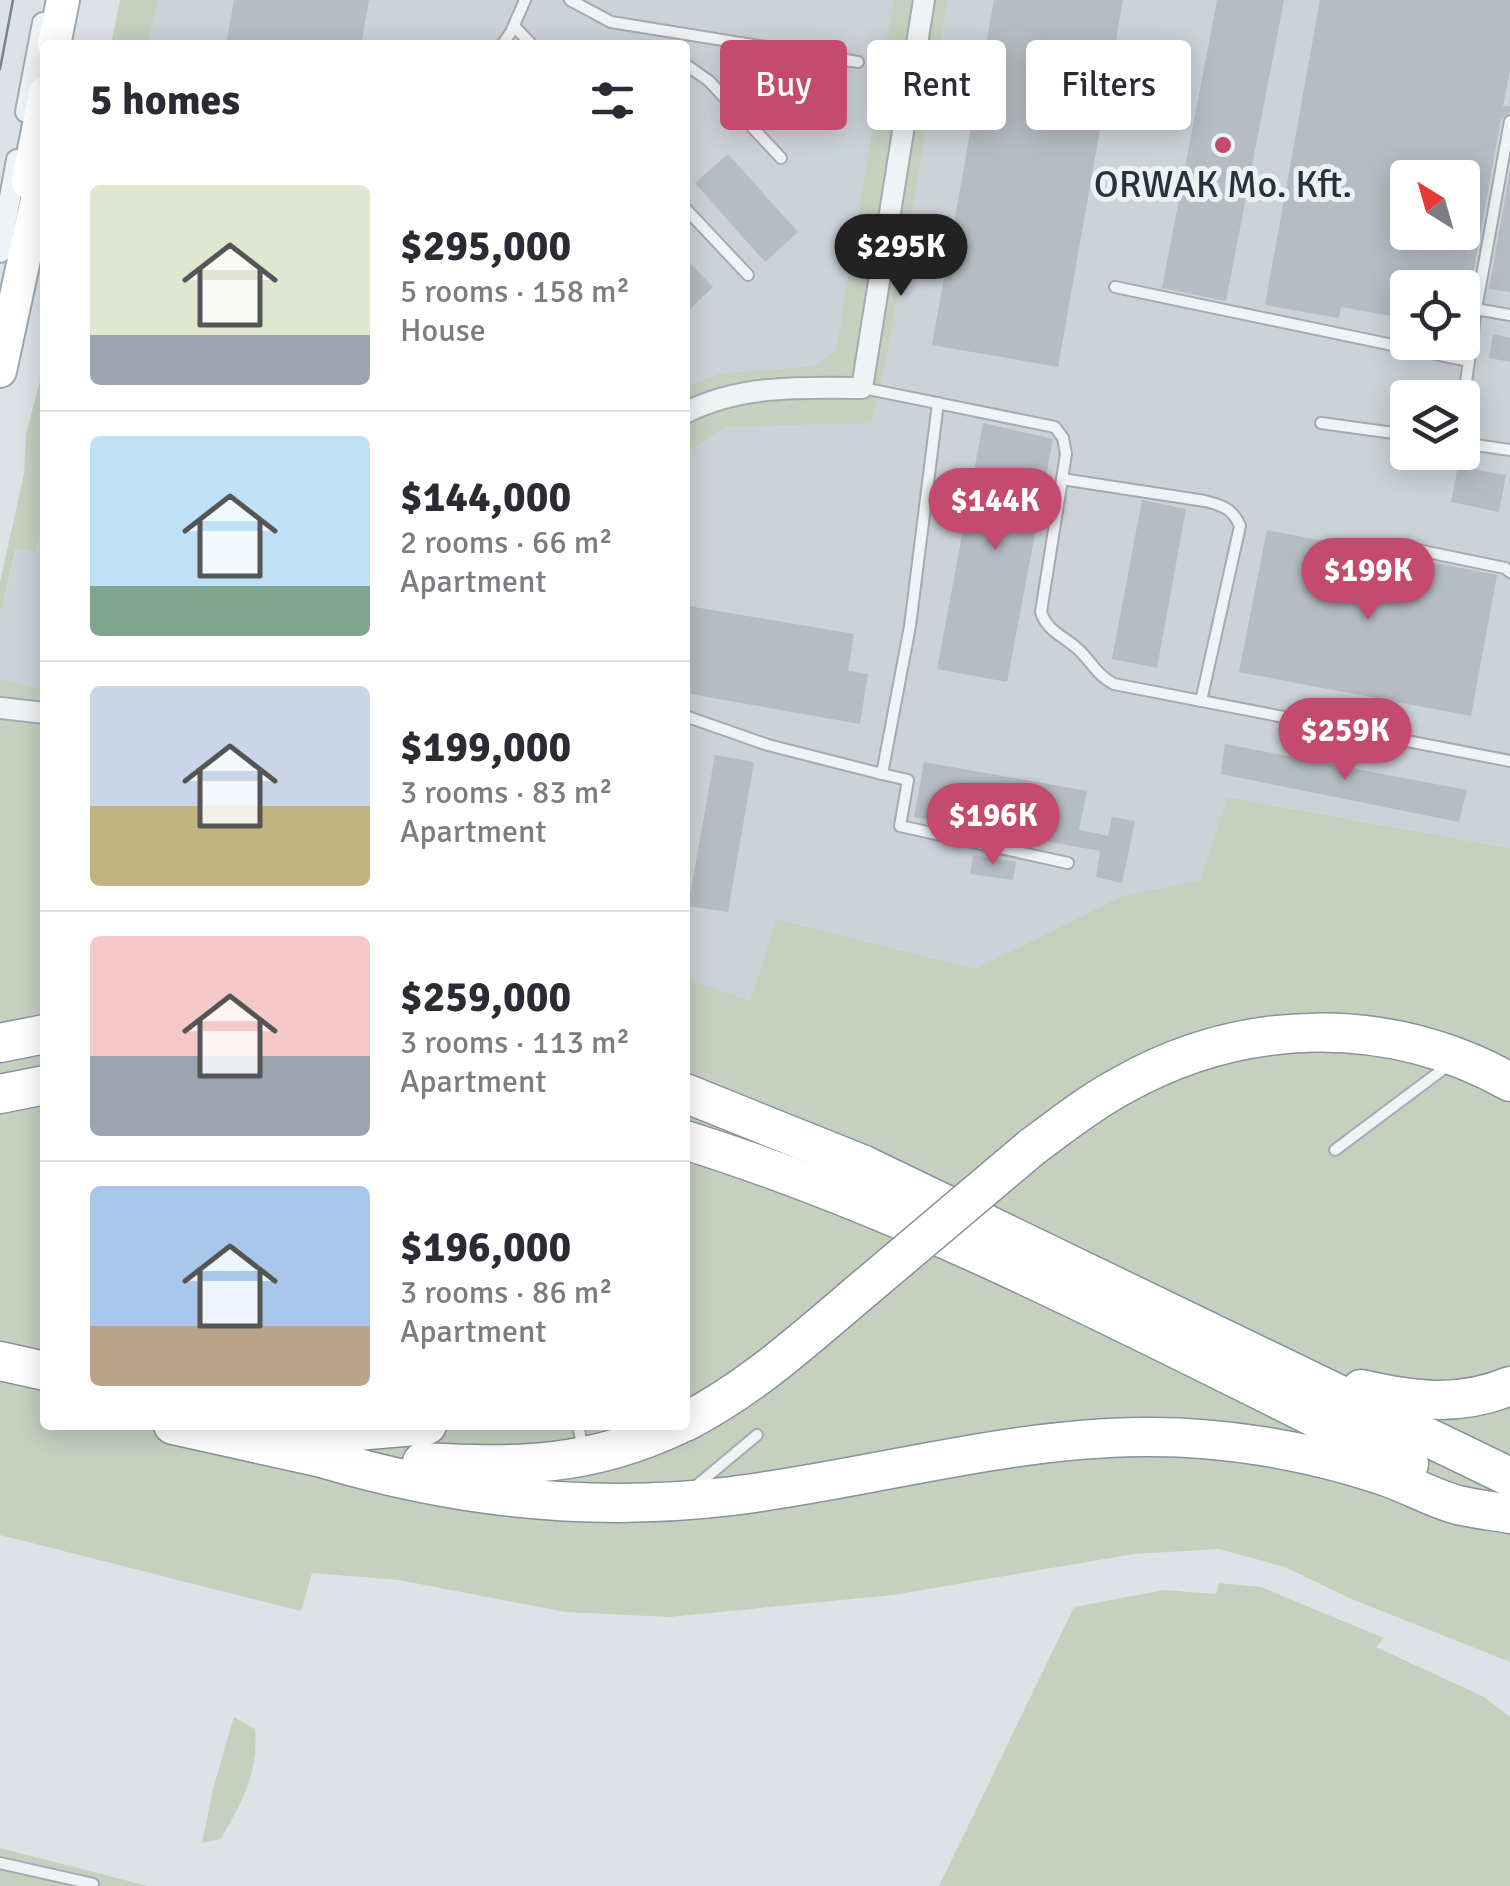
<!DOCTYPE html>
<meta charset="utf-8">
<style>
body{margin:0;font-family:Signika,sans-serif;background:#f2f2f3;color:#2b2b33;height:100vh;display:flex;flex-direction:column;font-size:38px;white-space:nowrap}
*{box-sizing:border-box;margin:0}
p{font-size:32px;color:#7c7c81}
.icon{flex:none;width:55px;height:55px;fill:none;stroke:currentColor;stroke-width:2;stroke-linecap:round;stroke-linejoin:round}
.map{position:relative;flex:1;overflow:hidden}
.panel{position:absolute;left:40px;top:40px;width:650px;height:1390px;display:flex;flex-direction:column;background:#fff;border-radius:10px;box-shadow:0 5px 25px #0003}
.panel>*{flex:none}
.hud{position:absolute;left:720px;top:40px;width:640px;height:90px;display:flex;gap:20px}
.needle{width:65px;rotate:323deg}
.tools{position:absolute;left:1390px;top:160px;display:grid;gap:20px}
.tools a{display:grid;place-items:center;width:90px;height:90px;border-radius:10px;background:#fff;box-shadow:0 5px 25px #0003;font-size:50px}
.price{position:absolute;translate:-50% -85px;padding:0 22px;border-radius:35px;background:#c44a6f;color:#fff;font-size:32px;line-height:65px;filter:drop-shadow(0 2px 5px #0008)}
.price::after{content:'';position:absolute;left:50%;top:60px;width:30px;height:22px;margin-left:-15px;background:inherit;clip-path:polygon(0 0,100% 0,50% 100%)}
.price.active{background:#222;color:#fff}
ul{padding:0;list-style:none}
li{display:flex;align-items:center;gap:30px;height:250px;padding:0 50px}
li+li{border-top:2px solid #e1e1e2}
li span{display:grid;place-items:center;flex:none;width:280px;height:200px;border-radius:10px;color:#555}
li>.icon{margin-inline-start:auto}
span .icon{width:120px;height:120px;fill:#fffc;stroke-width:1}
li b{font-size:42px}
h2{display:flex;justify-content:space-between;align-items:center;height:120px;padding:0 50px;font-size:42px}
.chip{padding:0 35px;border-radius:10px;background:#fff;box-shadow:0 5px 25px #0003;font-size:35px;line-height:90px}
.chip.active{background:#c44a6f;color:#fff}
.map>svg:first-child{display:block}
.built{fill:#ccd2d8;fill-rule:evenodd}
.green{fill:#c6d0bf}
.building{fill:#b5bcc3;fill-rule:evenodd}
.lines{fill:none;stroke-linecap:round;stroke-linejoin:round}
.lane-casing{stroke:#a4aab0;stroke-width:14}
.street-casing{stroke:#a4aab0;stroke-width:24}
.primary-casing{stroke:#9ea8b1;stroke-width:36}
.highway-casing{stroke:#86929c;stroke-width:41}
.lane{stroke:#f0f3f5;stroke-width:10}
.street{stroke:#f0f3f5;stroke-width:20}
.primary{stroke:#fff;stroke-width:32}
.highway{stroke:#fff;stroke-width:38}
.tram{stroke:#78848f;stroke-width:2.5}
.highway-bridge-casing{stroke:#86929c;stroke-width:41;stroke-linecap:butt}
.highway-bridge{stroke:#fff;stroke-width:38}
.poi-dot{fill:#c44a6f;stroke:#edf1f4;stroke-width:4}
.labels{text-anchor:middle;stroke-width:10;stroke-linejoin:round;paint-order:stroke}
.poi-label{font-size:38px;fill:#28323c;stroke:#edf1f4}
</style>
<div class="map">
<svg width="1510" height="1886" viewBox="0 0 1510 1886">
<rect width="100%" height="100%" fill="#dee2e6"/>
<!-- built -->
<g class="built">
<polygon points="158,0 893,0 836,350 814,366 721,373 685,387 685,45 148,45"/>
<path d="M948,0H1510V848L1228,797L1200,880L1122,896L975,969L778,919L750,1002L685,978V454L726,427L871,422L887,358ZM1408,178H1462V232H1408ZM1408,288H1462V342H1408ZM1408,398H1462V452H1408Z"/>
<polygon points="45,512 45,686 39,689 0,678 0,616 17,548 36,552"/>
</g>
<!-- green -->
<g class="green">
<polygon points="120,0 158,0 148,45 111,45"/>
<polygon points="893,0 948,0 887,358 871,423 726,427 685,454 685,387 721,373 814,366 836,350"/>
<polygon points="45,362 45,512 36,552 16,549 0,616 0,582 24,474 26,434"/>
<polygon points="0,678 39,689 45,686 45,1425 685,1425 685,978 750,1001 777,919 975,969 1122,896 1200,880 1227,797 1510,848 1510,1662 1349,1598 1285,1567 1219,1549 1134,1554 893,1595 669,1617 565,1612 399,1580 312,1573 301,1611 0,1535"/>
<polygon points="1219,1583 1261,1587 1384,1638 1376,1647 1484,1697 1510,1717 1510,1886 939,1886 1074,1607 1164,1590 1216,1594"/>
<path d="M234,1717L255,1729C259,1773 242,1801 221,1839L202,1843L213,1789Z"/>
<polygon points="0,1848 148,1886 0,1886"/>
</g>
<!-- building -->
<g class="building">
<polygon points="234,0 369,0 361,45 226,45"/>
<polygon points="994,0 1123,0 1058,367 932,345"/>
<polygon points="1217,0 1284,0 1226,301 1162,288"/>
<path d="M1320,0H1510V71L1503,106H1510V112L1501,119L1471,286L1408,288V319L1341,307L1339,318L1265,305ZM1408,178H1462V232H1408Z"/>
<polygon points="728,154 798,232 765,262 695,183"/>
<polygon points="1510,170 1510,292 1489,289"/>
<polygon points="685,258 713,287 685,314"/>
<polygon points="1493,334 1510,338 1510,362 1489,358"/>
<polygon points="983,423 1053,439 1007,682 937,669"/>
<polygon points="1458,466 1506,475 1499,512 1451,502"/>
<polygon points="1142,500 1186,509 1157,668 1112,659"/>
<polygon points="1267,530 1497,575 1471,716 1239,672"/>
<polygon points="688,606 854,634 848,671 868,674 860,724 685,693 685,624"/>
<polygon points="1225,744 1467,790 1459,822 1221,774"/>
<polygon points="715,755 754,762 728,912 688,906"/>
<polygon points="924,762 1087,791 1079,830 1108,836 1112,817 1135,821 1122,883 1096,877 1100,851 914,817"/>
<polygon points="973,855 1016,862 1013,880 970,874"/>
</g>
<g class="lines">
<defs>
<g id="lane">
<polyline points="570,0 611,22 858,62"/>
<polyline points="514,26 532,45"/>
<polyline points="502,45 511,32 525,0"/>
<polyline points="685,64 709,81 781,158"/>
<polyline points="685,208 748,275"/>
<polyline points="1115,287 1469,361"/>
<polyline points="1476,309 1510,121"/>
<path d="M863,388L1055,427L1063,438L1066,454L1041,612C1047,632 1066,637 1080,651C1092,663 1098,676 1114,684L1510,761"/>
<polyline points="1462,412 1476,309 1510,315"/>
<polyline points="1321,423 1408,435"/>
<polyline points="1462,443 1510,450"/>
<path d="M1062,479L1205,501C1222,505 1233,509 1240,526L1201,701"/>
<polyline points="1403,547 1505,568 1510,572"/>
<polyline points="685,716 768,745 882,774 910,626 938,403"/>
<polyline points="882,774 908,780 900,826 1068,863"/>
<polyline points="1335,1150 1450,1064"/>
<polyline points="578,1425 583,1449"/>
<polyline points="696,1486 757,1435"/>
<polyline points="0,1863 93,1884"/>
</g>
<g id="street">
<polyline points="26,112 43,23"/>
<polyline points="0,252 17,160"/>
<path d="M685,413C739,385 803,387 862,388L924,0"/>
<polyline points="0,708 45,713"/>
</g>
<g id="primary">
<polyline points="54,45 63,0"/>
<polyline points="28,182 45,93"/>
<polyline points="0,371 45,162"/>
</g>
<g id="highway">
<polyline points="0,1043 45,1034"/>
<polyline points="685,1093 864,1165 1510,1477"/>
<polyline points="0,1094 45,1085"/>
<path d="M685,1140C935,1218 1174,1350 1409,1464"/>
<path d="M1032,1147C1061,1126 1089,1103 1121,1086C1242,1017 1388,1014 1510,1082"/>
<polyline points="0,1361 45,1371"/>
<path d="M1361,1389C1413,1401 1460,1407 1510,1386"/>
<path d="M685,1422C752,1388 808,1336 865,1288"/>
<polyline points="173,1425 322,1458 347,1459"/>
<polyline points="293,1425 357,1431 427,1425"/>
<path d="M322,1458C456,1498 593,1513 732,1496C869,1479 1004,1438 1143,1437C1221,1436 1306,1450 1381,1475C1407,1483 1431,1498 1458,1505C1475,1509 1493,1511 1510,1514"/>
<path d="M422,1462C518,1467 589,1467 678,1425"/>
</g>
</defs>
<!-- lane casing -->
<use href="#lane" class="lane-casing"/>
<!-- street casing -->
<use href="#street" class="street-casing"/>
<!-- primary casing -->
<use href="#primary" class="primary-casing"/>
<!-- highway casing -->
<use href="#highway" class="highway-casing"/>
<!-- lane -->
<use href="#lane" class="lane"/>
<!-- street -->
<use href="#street" class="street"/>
<!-- primary -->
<use href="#primary" class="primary"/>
<!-- highway -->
<use href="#highway" class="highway"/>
<!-- tram -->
<polyline class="tram" points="0,69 13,0"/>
<defs>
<polyline id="highway-bridge" points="865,1288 1032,1147"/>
</defs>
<!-- highway-bridge casing -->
<use href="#highway-bridge" class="highway-bridge-casing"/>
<!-- highway-bridge -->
<use href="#highway-bridge" class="highway-bridge"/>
</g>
<!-- markers -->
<circle class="poi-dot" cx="1223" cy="145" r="10"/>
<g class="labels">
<!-- poi labels -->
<g class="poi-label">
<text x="1223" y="197">ORWAK Mo. Kft.</text>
</g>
</g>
</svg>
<div class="tools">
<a><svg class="needle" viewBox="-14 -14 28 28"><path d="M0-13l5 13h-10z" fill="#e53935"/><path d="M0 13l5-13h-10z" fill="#7c7c81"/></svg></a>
<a><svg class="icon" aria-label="locate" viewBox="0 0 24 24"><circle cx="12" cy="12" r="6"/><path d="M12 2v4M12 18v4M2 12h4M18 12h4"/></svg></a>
<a><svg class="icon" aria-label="layers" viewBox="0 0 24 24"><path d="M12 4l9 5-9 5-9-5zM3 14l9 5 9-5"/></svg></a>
</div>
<b class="price active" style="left:901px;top:299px">$295K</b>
<b class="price" style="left:995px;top:553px">$144K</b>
<b class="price" style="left:1368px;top:623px">$199K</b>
<b class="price" style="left:1345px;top:783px">$259K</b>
<b class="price" style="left:993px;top:868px">$196K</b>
<div class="hud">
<a class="chip active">Buy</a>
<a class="chip">Rent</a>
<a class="chip">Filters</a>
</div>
<section class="panel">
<h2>5 homes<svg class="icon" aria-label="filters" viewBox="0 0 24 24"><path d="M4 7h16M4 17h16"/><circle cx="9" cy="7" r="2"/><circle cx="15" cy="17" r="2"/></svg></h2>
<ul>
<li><span style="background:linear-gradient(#dfe7d0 75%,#9aa5b1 0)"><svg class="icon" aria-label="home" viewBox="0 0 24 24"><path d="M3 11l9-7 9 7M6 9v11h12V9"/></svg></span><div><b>$295,000</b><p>5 rooms · 158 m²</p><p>House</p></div></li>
<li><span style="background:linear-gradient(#bfe0f5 75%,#7fa58c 0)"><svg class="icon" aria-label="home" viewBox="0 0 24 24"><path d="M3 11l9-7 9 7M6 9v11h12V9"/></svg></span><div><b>$144,000</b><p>2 rooms · 66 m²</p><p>Apartment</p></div></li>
<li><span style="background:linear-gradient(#c9d6e8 60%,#c2b280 0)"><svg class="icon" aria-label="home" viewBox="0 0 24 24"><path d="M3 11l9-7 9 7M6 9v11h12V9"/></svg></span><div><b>$199,000</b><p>3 rooms · 83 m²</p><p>Apartment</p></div></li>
<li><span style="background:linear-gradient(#f6c9c9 60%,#9aa5b1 0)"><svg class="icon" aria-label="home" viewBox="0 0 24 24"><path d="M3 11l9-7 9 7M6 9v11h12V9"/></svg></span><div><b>$259,000</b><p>3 rooms · 113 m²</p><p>Apartment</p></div></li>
<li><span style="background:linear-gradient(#a9c7e8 70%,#b9a48a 0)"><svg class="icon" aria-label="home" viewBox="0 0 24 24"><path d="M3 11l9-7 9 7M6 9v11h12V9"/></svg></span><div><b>$196,000</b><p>3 rooms · 86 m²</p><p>Apartment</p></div></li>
</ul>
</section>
</div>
